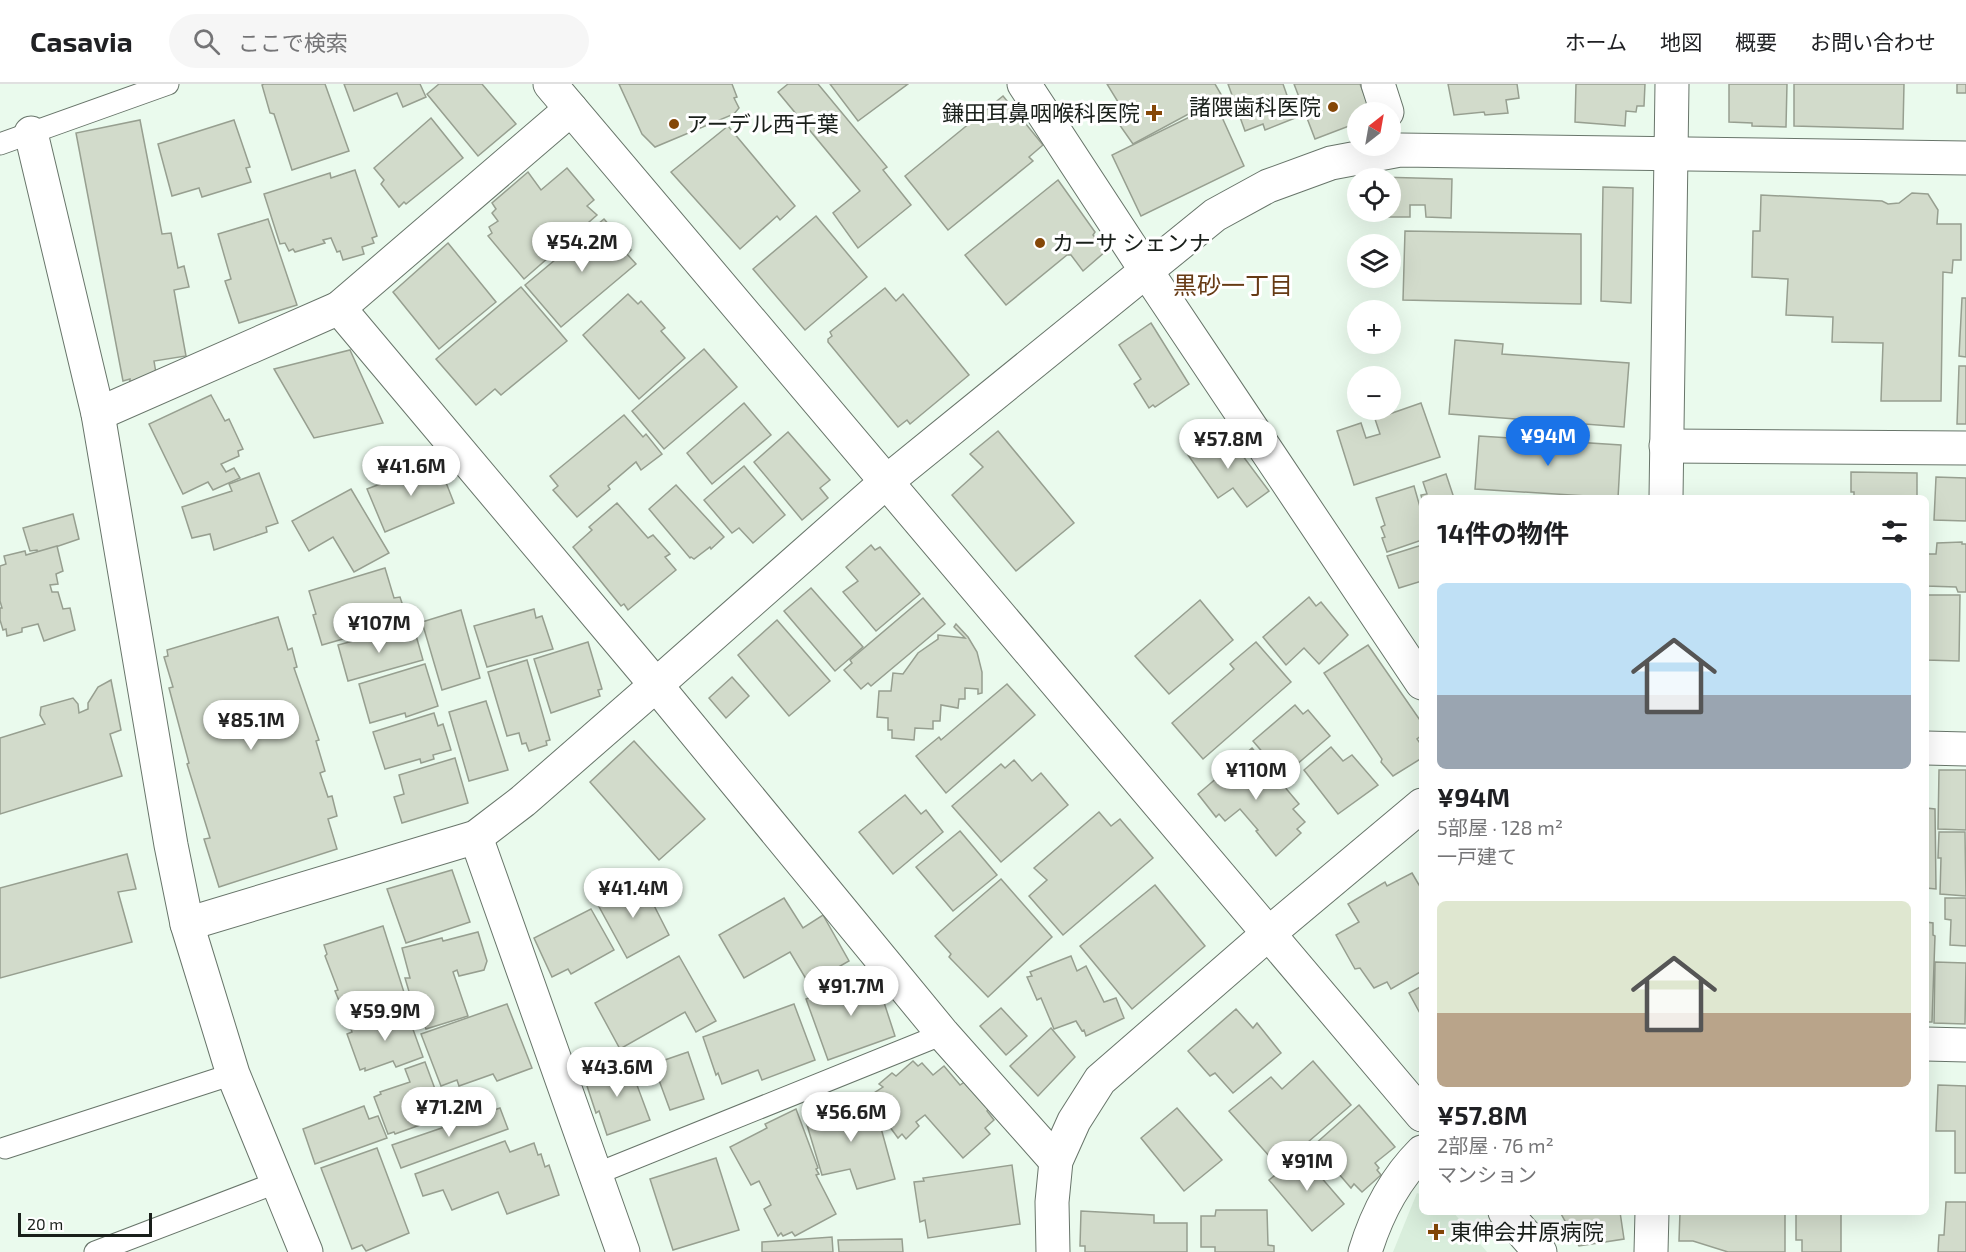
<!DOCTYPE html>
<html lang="ja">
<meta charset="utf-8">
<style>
body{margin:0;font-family:"Exo 2","Noto Sans JP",sans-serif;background:#f6f6f6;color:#202124;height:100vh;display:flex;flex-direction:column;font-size:22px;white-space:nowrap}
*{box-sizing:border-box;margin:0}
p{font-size:20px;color:#757577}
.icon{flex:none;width:33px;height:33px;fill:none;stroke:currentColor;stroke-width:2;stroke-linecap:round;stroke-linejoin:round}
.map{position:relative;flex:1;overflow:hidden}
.panel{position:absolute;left:1419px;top:411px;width:510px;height:720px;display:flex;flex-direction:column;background:#fff;border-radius:9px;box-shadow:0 6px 24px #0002}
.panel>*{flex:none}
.needle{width:39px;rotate:31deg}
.controls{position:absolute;left:1347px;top:18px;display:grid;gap:12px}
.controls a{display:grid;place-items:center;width:54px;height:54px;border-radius:50%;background:#fff;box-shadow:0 6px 24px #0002;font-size:30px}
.scale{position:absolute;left:18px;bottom:15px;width:134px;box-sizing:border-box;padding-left:6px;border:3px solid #191f1a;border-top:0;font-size:16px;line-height:21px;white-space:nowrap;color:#191f1a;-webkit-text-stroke:4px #fff;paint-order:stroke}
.price{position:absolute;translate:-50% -51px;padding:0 14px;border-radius:21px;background:#fff;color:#222;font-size:20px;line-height:39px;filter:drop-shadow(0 2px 3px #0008)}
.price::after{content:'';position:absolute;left:50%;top:36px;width:18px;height:14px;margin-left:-9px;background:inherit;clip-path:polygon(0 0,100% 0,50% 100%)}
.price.selected{background:#1a73e8;color:#fff}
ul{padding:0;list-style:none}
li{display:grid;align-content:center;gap:12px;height:318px;padding:0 18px}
li span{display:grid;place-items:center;height:186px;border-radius:9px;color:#555}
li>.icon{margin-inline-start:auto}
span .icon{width:108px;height:108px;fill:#fffc;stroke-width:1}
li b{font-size:26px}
h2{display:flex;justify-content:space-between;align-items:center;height:72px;padding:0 18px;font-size:26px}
header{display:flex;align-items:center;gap:36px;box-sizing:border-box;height:84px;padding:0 30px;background:#fff;border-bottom:2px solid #e0e0e0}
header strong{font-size:28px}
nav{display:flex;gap:33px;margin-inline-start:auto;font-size:21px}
.search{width:420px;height:54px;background:#f6f6f6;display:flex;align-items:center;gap:15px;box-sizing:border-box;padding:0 21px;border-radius:33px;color:#757577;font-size:22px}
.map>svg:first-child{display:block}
.built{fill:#d9eedc}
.building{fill:#d2dbcb;stroke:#979f90;stroke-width:1.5}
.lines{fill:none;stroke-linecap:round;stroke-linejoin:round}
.service-casing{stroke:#68756a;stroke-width:23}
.minor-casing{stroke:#68756a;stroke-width:35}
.tertiary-casing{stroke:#68756a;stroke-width:35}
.service{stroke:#fff;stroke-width:21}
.minor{stroke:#fff;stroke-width:33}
.tertiary{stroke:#fff;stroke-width:33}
.poi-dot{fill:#854707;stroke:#fff;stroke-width:2}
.labels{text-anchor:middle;stroke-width:6;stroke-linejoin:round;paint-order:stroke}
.poi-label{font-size:22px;fill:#191f1a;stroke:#fff;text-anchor:start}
.neighbourhood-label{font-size:24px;fill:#663a14;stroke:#fff}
</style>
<header>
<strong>Casavia</strong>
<div class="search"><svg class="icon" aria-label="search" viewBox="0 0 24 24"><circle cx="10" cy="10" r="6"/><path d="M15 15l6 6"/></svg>ここで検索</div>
<nav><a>ホーム</a><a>地図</a><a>概要</a><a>お問い合わせ</a></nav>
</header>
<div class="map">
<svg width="1966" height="1168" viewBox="0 0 1966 1168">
<rect width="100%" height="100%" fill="#eafaed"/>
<!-- built -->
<polygon class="built" points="1417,1109 1422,1111 1422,1128 1453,1128 1487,1168 1393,1168"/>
<!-- building -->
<g class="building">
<polygon points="264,0 325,0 349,67 292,86 274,30 270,29 262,1"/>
<polygon points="344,0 420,0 426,13 403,23 397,9 354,27"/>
<polygon points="439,0 482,0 516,40 478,72 427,10"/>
<polygon points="619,0 732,0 737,13 734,14 739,24 734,30 655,63 642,50"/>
<polygon points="788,0 818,0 887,83 883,86 911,121 858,164 833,129 860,107 778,8"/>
<polygon points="830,0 908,0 858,37"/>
<polygon points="1107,0 1215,0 1222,12 1133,60 1114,33 1123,26"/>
<polygon points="1228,0 1283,0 1295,34 1265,46 1263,40 1245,47"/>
<polygon points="1294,0 1360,0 1367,18 1362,28 1358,28 1357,39 1315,55"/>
<polygon points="1448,0 1517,0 1519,14 1506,16 1508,29 1485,31 1484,28 1454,31"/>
<polygon points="1576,0 1645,0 1644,22 1637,22 1636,28 1626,27 1625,42 1575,38"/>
<polygon points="1729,0 1787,0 1786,43 1752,42 1752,39 1729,38"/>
<polygon points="1794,0 1904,0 1903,45 1794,42"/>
<rect x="1957" y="0" width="9" height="9"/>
<polygon points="1003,12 1043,61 1029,73 1033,77 948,146 905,92"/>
<polygon points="1216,20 1244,82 1141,132 1112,71"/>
<polygon points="431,34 463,74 406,120 404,118 399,123 381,100 384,96 374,84"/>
<polygon points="140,36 162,150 171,149 178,184 184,182 189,203 174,206 186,272 154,277 156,289 130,298 130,295 123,297 76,49"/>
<polygon points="234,36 250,83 246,84 251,98 202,113 199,104 172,112 158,60"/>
<polygon points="728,42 795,122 780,136 777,132 740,165 671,88"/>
<polygon points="567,84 594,116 587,122 597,131 524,195 488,152 492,149 489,143 498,137 492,129 496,125 492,119 528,88 541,106"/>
<polygon points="355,86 377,152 372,154 374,159 362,163 364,170 343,176 340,167 337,168 331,154 323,156 325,159 295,168 293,165 289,167 285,159 280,160 264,110 330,89 331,94"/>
<polygon points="1378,93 1452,95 1451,134 1426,133 1425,121 1410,121 1410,133 1376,133 1376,128 1390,128 1390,94"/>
<polygon points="1058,96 1095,148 1093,151 1106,167 1083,187 1071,171 1067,171 1006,221 965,171"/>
<polygon points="1603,103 1633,104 1631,219 1601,217"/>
<polygon points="1912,109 1928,110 1938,126 1937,140 1961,140 1961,176 1953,176 1952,189 1943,188 1941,317 1881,317 1883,259 1832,258 1833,233 1786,231 1788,195 1752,193 1753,147 1760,147 1761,111 1882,117 1888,120 1899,119"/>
<polygon points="816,132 867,193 805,246 753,185"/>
<polygon points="268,135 297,221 239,239 225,197 231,195 218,150"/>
<polygon points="604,135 631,166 627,170 636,180 561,243 525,201"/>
<polygon points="1405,147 1581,150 1581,220 1403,216"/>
<polygon points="448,159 496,218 439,265 393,208"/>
<polygon points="521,203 567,257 501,311 495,305 476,321 436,275"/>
<polygon points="885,204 896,217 903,210 969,291 910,340 907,336 898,343 828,258 828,255 832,252 830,248"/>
<polygon points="628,210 638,220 641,217 665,244 661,247 685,274 639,315 583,251"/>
<polygon points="1962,214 1966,214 1966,273 1959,272"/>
<polygon points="1151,239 1189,300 1155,323 1153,321 1149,324 1134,300 1141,295 1119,261"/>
<polygon points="1455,256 1503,260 1502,270 1629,279 1624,343 1449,330"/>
<polygon points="704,265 737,303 664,365 632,327"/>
<polygon points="350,266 383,339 314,354 274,285"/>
<polygon points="1959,282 1966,282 1966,340 1957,340"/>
<polygon points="211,311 225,337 229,335 243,365 238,367 239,372 221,380 226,388 234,384 240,394 213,406 208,398 183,410 149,340"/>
<polygon points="744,319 771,351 712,400 687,369"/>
<polygon points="1421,319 1440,373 1354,401 1337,347 1361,339 1366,354 1380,350 1375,335"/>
<polygon points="624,331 643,353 646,350 662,370 641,386 636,378 608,402 610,405 577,433 553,406 558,402 550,392"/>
<polygon points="998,347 1074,439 1016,487 952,411 983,383 970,370"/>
<polygon points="788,348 830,396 820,404 828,414 802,436 754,378"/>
<polygon points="1225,348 1269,407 1247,423 1233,404 1218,414 1188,371"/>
<polygon points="1479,352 1621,361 1618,414 1475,405"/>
<polygon points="438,378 454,419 385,448 367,405"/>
<polygon points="744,382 785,431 753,459 739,444 732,449 704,416"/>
<polygon points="1851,388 1917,389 1917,414 1854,414 1854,408 1851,408"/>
<polygon points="259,389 278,439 266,443 267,448 214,466 210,450 192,454 182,423 232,407 229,400"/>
<polygon points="1446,390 1454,414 1422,415 1421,411 1427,410 1423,398"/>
<polygon points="1936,393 1966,394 1966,437 1934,436"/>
<polygon points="676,401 724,453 711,465 710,463 694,475 691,473 690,474 649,425"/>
<polygon points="1414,402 1422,430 1422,456 1387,468 1382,454 1385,453 1381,443 1385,441 1376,414"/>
<polygon points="351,405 389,469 354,488 333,453 309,467 292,437"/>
<polygon points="617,419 648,454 653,451 670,470 665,473 676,486 628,526 624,520 621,522 573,463 592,446 589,443"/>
<polygon points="73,430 79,455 38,469 37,466 30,467 23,444"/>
<polygon points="1962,458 1962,460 1966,460 1966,508 1958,508 1956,503 1926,502 1926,470 1936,470 1937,459"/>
<polygon points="871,461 875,466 880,463 920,510 876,547 843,508 858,497 846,483"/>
<polygon points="1422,461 1422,497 1399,504 1387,472"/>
<polygon points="57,462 63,487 56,490 58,500 50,501 52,508 58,508 63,525 70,524 75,546 44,557 38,540 22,544 22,548 7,552 6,545 3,546 0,536 0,524 2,524 0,517 0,482 6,480 4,472 25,467 26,471"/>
<polygon points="385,484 394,514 400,513 408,537 368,548 367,545 356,548 357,551 322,561 313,531 316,530 309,507"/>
<polygon points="811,504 863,563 835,587 784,527"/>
<polygon points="1926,511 1960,511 1959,577 1926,576"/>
<polygon points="1309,513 1316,522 1321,518 1348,551 1319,580 1304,564 1286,581 1263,553"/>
<polygon points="923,514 945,540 871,602 868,599 861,605 844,586 852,579 850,576"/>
<polygon points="1200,516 1233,556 1169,610 1135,572"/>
<polygon points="534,525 536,534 542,532 553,565 487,583 474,542"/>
<polygon points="461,526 480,594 442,606 422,538"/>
<polygon points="278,533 288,566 292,564 297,583 294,584 319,656 316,657 325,687 320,689 328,713 332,712 337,732 328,735 337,765 219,803 204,755 210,754 187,680 189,679 169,604 173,603 164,573 168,572 167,566"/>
<polygon points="777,536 830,597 789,632 738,571"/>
<polygon points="956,540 968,553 977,568 982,588 982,609 978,610 978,605 965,604 965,615 959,615 958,624 941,621 940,637 933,637 933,645 915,644 914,656 892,654 892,646 888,646 888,634 877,633 879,607 891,607 893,589 903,590 918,569 938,555 938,551 965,554 954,543"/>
<polygon points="390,547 393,554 415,548 423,576 348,597 338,561"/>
<polygon points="588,558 602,605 598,606 600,612 551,629 534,575"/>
<polygon points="1256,558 1291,598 1203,675 1172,639 1234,585 1230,580"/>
<polygon points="1368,561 1422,639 1422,651 1417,655 1422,662 1422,674 1393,692 1381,678 1382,675 1324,589"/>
<polygon points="527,576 550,656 546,657 547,661 529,667 526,659 522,660 519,649 507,652 488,588"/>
<polygon points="425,580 438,622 406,633 405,629 370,639 359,600"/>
<polygon points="732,593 749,612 726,634 709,614"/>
<polygon points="111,596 121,646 110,650 122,692 0,730 0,654 45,640 40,631 41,623 73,614 78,620 79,629 88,625 88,619 98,603"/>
<polygon points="1007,600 1035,631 946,709 916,672 939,653 941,656"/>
<polygon points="486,617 508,686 469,697 449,628"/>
<polygon points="1295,621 1303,630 1308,626 1330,652 1289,687 1288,685 1284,689 1274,674 1271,678 1253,657"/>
<polygon points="434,629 438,642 443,640 451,666 433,671 434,675 421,679 420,675 385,685 373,648"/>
<polygon points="634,657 705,735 659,776 590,698"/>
<polygon points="1331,663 1343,677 1352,671 1378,701 1338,730 1304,686"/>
<polygon points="1252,664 1299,720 1293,725 1305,738 1297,745 1301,749 1276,772 1256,747 1258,746 1240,725 1225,737 1219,730 1216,733 1198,710"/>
<polygon points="455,674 468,719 402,739 394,713 404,710 399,691"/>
<polygon points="1014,676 1032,697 1041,689 1068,721 1001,778 952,722 1001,680 1005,684"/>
<polygon points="1939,686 1966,686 1966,746 1938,745"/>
<polygon points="905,711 921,730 926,726 943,748 893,790 859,748"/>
<polygon points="1926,724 1935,725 1936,805 1926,804"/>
<polygon points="1099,728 1111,742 1120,735 1153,774 1063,851 1029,812 1047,796 1034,784"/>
<polygon points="960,747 997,791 953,827 916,783"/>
<polygon points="1939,748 1965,748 1966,812 1940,810 1941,774 1938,774"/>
<polygon points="127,770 136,805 118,808 132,858 0,894 0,804"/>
<polygon points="452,786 470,838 406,859 387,805"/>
<polygon points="1412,789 1422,806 1422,887 1391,905 1387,898 1374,904 1360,884 1355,885 1336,851 1359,838 1348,820 1385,798 1387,802"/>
<polygon points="1001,795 1052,853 988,913 949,873 951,870 935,852"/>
<polygon points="641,796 669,851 627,874 597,819"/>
<polygon points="1155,801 1205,862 1132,925 1080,862"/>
<polygon points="784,814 803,844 823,831 849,877 809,900 790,868 744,894 719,851"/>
<polygon points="1945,814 1966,814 1966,862 1950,861 1951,836 1945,835"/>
<polygon points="591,825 614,866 571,890 568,885 552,893 534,854"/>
<polygon points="1926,838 1933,839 1933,851 1935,852 1932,938 1926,938"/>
<polygon points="383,842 408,921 348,939 335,907 338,906 325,872 327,870 324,861"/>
<polygon points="478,848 487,877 484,886 459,892 457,886 453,888 468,932 426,945 423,937 418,938 405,894 410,894 402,864 442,854 443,857"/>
<polygon points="679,872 716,937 696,948 685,928 620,965 595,919"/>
<polygon points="1071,872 1077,887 1086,882 1104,918 1116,914 1124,934 1086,952 1084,946 1082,947 1076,937 1054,945 1041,914 1037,916 1027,893 1032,892 1030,888"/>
<polygon points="1935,878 1966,879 1965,940 1934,939"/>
<polygon points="875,891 895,952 828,976 806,915"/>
<polygon points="1422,902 1422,933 1409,909"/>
<polygon points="507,920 532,984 497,997 493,990 459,1002 457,996 441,1002 421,950"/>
<polygon points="794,920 815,976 762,996 758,986 722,1000 718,989 716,991 703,953"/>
<polygon points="1001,924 1027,952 1006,971 980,942"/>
<polygon points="1236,925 1253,944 1257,939 1281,969 1233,1009 1215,989 1210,992 1188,967"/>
<polygon points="406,926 423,973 396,983 393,977 365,987 365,984 360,986 347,950 352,948 351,945"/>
<polygon points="1051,944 1075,973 1038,1012 1010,982"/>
<polygon points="688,968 704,1015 670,1026 653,980"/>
<polygon points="628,977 650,1036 607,1051 599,1027 596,1029 584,993"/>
<polygon points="913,977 918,982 922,979 933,991 944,982 960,1001 966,997 990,1025 987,1027 994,1036 985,1044 990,1050 963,1074 925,1031 916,1038 919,1042 906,1055 902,1050 898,1054 881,1031 885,1028 879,1021 882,1018 874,1009 883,1003 879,1000 892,989 896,992"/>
<polygon points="1313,977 1351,1021 1279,1083 1229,1027 1271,993 1282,1005"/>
<polygon points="425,978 445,1032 395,1050 394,1048 388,1050 374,1013 381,1010 380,1008 410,998 405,985"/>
<polygon points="1938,1001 1966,1002 1966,1089 1955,1089 1955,1047 1936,1047"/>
<polygon points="873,1015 895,1095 857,1105 850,1085 822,1091 804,1031 833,1022 833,1026"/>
<polygon points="1359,1021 1395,1063 1375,1079 1379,1084 1377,1086 1381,1091 1362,1108 1354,1100 1351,1104 1314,1061"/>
<polygon points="364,1022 369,1035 378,1032 387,1054 315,1080 303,1045"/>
<polygon points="500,1024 508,1045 401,1084 392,1061"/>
<polygon points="1177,1024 1222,1076 1184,1107 1141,1054"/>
<polygon points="796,1025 818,1084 816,1085 819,1090 816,1091 836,1130 795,1152 792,1148 783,1152 781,1149 778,1152 764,1125 771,1121 759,1097 751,1101 730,1063 767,1044 765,1040"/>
<polygon points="505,1057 510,1068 534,1059 538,1071 541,1070 545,1083 549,1081 559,1111 507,1130 498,1108 452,1126 443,1106 423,1112 415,1090"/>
<polygon points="377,1064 409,1149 366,1167 362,1161 352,1165 321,1084"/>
<polygon points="1301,1070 1344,1120 1312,1147 1269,1096"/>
<polygon points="716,1074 739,1146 673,1166 650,1095"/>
<polygon points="1012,1081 1020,1140 928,1154 925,1136 920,1138 914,1098 924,1097 923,1094"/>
<polygon points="1946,1118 1966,1118 1966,1168 1938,1168 1939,1151 1944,1151"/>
<polygon points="1216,1126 1267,1126 1268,1161 1274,1162 1274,1168 1215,1168 1215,1163 1201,1163 1201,1132 1215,1132"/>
<polygon points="1081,1127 1154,1131 1154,1139 1187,1139 1187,1168 1085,1168 1085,1162 1080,1162"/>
<polygon points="1560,1128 1620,1128 1624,1155 1579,1162"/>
<polygon points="1680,1128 1785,1128 1785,1168 1728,1168 1693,1157 1679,1157"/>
<polygon points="1796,1128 1841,1128 1841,1168 1802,1168 1802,1156 1796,1156"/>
<polygon points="832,1153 833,1168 762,1168 762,1158"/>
<polygon points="902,1155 903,1168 839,1168 838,1156"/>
</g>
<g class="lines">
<defs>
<g id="service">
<polyline points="0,60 168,0"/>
<polyline points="5,1064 233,990"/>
<polyline points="596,1090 943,950"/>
<polyline points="95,1168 278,1098"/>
</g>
<g id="minor">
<polyline points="1024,0 1147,188 1422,599"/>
<polyline points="1378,0 1387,28"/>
<polyline points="31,49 98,330 171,761 187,840 233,990 306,1168"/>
<polyline points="339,224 656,601 943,950 1056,1077"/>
<polyline points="98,330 339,224 571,25"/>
<polyline points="1666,362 1966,364"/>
<polyline points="1926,664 1966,665"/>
<polyline points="476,753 623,1168"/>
<polyline points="187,840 476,753 523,717 656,601 886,398"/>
<polyline points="1926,960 1966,961"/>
<polyline points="1053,1168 1052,1118 1056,1077 1074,1037 1100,996 1268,850 1422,721"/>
<path d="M1365,1168C1376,1132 1395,1095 1422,1068"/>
</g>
<g id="tertiary">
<polyline points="550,0 1422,1031"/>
<polyline points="886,398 1215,131 1268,102 1331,79 1400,66 1966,74"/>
<polyline points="1666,414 1672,0"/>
<polyline points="1505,1128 1540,1168"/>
<polyline points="1651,1168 1652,1128"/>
</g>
</defs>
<!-- service casing -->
<use href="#service" class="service-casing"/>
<!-- minor casing -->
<use href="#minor" class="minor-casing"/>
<!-- tertiary casing -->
<use href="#tertiary" class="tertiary-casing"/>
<!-- service -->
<use href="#service" class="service"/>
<!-- minor -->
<use href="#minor" class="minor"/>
<!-- tertiary -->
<use href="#tertiary" class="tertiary"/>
</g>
<!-- markers -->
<g class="poi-dot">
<circle cx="1333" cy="23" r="6"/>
<path d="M1151 20h6v6h6v6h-6v6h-6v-6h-6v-6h6z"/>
<circle cx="674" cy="40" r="6"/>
<circle cx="1040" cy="159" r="6"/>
<path d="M1433 1139h6v6h6v6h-6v6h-6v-6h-6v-6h6z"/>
</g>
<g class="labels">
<!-- poi labels -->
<g class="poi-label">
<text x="1321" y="31" text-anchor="end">諸隈歯科医院</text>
<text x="1140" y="37" text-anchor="end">鎌田耳鼻咽喉科医院</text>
<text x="686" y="48">アーデル西千葉</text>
<text x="1052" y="167">カーサ シェンナ</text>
<text x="1450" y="1156">東伸会井原病院</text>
</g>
<!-- neighbourhood labels -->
<g class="neighbourhood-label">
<text x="1233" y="210">黒砂一丁目</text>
</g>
</g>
</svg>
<div class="controls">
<a><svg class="needle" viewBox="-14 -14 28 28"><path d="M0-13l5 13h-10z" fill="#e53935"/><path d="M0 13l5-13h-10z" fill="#757577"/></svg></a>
<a><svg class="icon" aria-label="locate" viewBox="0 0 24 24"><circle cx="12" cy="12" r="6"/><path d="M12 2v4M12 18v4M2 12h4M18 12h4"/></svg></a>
<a><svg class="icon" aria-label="layers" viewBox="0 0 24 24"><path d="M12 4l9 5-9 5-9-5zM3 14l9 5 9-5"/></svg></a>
<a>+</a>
<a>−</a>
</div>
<div class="scale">20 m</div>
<b class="price" style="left:582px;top:189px">¥54.2M</b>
<b class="price selected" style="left:1548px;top:383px">¥94M</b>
<b class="price" style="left:1228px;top:386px">¥57.8M</b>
<b class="price" style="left:411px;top:413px">¥41.6M</b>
<b class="price" style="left:379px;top:570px">¥107M</b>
<b class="price" style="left:251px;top:667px">¥85.1M</b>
<b class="price" style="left:1256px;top:717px">¥110M</b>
<b class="price" style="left:633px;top:835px">¥41.4M</b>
<b class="price" style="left:851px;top:933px">¥91.7M</b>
<b class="price" style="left:385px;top:958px">¥59.9M</b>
<b class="price" style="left:617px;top:1014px">¥43.6M</b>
<b class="price" style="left:449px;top:1054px">¥71.2M</b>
<b class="price" style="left:851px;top:1059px">¥56.6M</b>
<b class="price" style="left:1307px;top:1108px">¥91M</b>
<section class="panel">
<h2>14件の物件<svg class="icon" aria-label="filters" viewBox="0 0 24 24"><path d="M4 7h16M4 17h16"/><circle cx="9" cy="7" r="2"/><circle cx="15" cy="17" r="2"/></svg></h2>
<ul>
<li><span style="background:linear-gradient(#bfe0f5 60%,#9aa5b1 0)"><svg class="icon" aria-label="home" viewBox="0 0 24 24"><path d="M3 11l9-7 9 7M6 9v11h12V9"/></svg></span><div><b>¥94M</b><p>5部屋 · 128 m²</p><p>一戸建て</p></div></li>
<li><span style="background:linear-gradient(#dfe7d0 60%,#b9a48a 0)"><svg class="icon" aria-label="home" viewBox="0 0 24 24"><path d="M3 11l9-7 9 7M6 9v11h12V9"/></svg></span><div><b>¥57.8M</b><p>2部屋 · 76 m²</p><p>マンション</p></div></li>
</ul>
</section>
</div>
